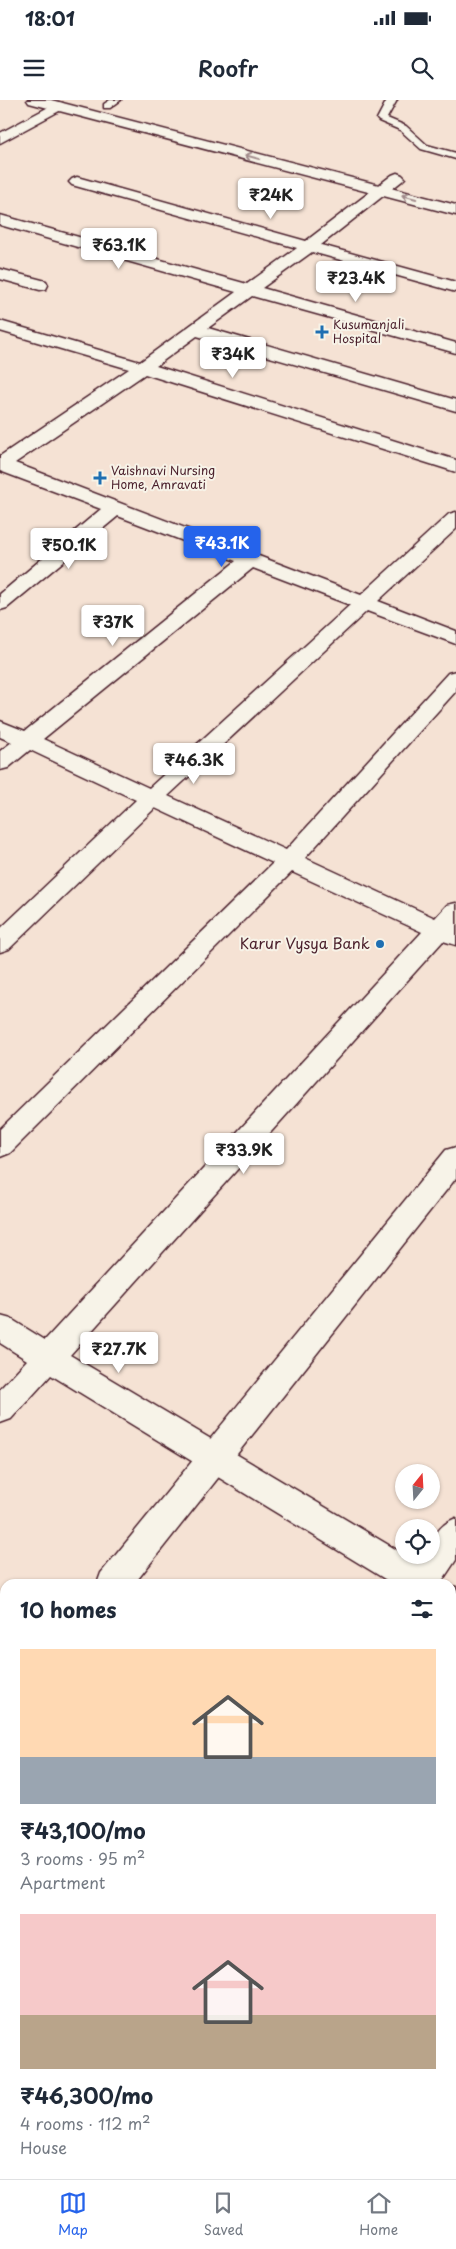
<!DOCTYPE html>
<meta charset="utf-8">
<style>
body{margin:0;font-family:"Playpen Sans",sans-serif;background:#f2f2f3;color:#1f2937;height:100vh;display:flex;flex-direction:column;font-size:19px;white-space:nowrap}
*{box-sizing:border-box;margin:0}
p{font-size:16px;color:#747a83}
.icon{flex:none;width:28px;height:28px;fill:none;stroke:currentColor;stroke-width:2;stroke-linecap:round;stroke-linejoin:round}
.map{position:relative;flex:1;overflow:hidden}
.drawer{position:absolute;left:0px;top:1479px;width:456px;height:601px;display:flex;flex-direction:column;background:#fff;border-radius:15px 15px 0 0;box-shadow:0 1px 4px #0004}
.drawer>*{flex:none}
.needle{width:32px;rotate:18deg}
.buttons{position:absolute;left:395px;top:1364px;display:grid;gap:10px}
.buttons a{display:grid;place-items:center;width:45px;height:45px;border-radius:50%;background:#fff;box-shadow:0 1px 4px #0004;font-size:25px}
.price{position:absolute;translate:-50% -42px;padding:0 11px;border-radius:5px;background:#fff;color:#222;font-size:16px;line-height:32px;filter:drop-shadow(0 1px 2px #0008)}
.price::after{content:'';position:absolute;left:50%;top:30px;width:15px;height:11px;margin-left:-8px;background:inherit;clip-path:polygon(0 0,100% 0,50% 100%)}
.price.active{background:#2563eb;color:#fff}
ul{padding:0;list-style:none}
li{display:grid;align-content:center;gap:10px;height:265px;padding:0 20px}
li span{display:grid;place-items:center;height:155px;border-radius:0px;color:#555}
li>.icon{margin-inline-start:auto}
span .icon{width:90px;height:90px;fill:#fffc;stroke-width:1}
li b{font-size:21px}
h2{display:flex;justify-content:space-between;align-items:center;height:60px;padding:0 20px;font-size:21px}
.status{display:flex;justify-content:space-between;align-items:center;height:35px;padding:0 25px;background:#fff;direction:ltr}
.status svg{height:14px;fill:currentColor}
header{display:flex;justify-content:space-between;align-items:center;height:65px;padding:0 20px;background:#fff;font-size:22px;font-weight:600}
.dock{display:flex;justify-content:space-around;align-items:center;height:70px;border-top:1px solid #e0e1e3;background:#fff;font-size:14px;color:#747a83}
.dock a{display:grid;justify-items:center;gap:2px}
.dock .active{color:#2563eb}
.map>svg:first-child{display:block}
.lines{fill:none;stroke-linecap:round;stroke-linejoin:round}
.lane-casing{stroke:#4a1f2b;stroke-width:3}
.street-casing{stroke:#4a1f2b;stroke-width:3}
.secondary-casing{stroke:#4a1f2b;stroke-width:3}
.primary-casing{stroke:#4a1f2b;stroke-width:3}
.lane{fill:#f7f3e8;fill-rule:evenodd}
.street{fill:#f7f3e8;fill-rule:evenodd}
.secondary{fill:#f7f3e8;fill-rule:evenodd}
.primary{fill:#f7f3e8;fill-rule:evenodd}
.oneway{stroke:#a0898a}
.poi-dot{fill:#1f6fb2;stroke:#f7f3e8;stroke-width:2}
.labels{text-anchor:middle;stroke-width:4;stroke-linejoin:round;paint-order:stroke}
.far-poi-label{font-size:12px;fill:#4a1f2b;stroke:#f7f3e8;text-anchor:start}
.poi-label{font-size:15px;fill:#4a1f2b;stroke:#f7f3e8;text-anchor:end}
</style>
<div class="status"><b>18:01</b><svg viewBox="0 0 49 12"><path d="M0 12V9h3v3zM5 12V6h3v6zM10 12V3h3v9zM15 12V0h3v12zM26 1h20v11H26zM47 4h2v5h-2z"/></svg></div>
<header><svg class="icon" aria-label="menu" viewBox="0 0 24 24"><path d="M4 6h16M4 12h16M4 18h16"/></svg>Roofr<svg class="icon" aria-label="search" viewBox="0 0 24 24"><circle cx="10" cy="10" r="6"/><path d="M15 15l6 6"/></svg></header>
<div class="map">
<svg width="456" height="2079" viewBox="0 0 456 2079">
<rect width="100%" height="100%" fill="#f5e2d4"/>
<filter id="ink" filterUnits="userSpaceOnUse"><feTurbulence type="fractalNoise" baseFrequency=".02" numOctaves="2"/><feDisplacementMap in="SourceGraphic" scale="10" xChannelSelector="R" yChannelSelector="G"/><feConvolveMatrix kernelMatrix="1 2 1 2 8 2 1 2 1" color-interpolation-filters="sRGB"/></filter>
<g filter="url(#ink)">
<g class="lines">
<defs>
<g id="lane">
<polygon points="110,0 121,0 110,8 104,8 104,4"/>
<polygon points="387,0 397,0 387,18 406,26 427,45 456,53 456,59 421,49 400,30 379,21 377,19"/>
</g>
<g id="street">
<polygon points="58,2 63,3 65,6 63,9 0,43 0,33"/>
<path d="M397,73L402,75L405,78L402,81L321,145L456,182V192L312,152L262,188L456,243V253L252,196L208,228L456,300V311L197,236L156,266L456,360V372L145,274L15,363L361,495L449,414L456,412V429L378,501L456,531V544L367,511L168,696L286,750L448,573L456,571V591L305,758L435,818L447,805L456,803V845L443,841L70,1255L417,1462L422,1455H431C431,1437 439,1425 456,1418V1460L440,1484H393L51,1275L11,1319L0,1323V1289L27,1260L0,1243V1216L11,1219L45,1240L422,832L292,772L10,1053L0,1057V1029L273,763L155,708L9,849L0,852V829L136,700L30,650L8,668L0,670V651L12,642L0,637V621L25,631L236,461L118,416L7,508L0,510V494L101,409L0,371V356L129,269L0,231V221L140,262L236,192L0,125V115L247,184L297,148L72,85L69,82L72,79L77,77L306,141L392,75ZM253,468L350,505L149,688L43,639Z"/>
<polygon points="0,169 46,181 48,185 46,189 40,190 0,179"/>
<polygon points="451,1486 456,1487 456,1520 451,1518"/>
<polygon points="456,1932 456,1978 451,1980 451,1934"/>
<polygon points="8,2075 50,2075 49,2079 7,2079"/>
<polygon points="367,2075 408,2075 407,2079 366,2079"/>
</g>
<g id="secondary">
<polygon points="456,1047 456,1078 134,1484 97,1484 101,1473 446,1050"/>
<polygon points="5,1599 5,1637 0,1639 0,1601"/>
</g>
<polygon id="primary" points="27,0 51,0 456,105 456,115 29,3"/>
</defs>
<!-- lane casing -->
<use href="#lane" class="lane-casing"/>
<!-- street casing -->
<use href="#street" class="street-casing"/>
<!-- secondary casing -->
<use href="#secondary" class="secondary-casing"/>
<!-- primary casing -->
<use href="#primary" class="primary-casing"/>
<!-- lane -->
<use href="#lane" class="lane"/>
<!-- street -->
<use href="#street" class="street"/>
<!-- secondary -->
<use href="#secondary" class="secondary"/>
<!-- primary -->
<use href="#primary" class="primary"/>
</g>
<!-- one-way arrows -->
<defs><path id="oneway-shaft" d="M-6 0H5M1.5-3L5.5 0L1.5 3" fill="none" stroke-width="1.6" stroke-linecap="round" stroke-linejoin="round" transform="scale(1.25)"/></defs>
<g class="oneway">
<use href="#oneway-shaft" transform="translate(252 57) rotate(-165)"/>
<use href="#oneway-shaft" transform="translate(409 97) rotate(-165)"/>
</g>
</g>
<!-- markers -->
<g class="poi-dot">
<path d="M319.5 224.5h5v5h5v5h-5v5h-5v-5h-5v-5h5z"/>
<path d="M97.5 370.5h5v5h5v5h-5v5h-5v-5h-5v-5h5z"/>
<circle cx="380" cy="844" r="5"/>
</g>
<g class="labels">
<!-- far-poi labels -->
<g class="far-poi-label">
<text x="333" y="229">Kusumanjali<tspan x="333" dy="14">Hospital</tspan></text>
<text x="111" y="375">Vaishnavi Nursing<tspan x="111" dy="14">Home, Amravati</tspan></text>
</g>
<!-- poi labels -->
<g class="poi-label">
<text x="370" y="849">Karur Vysya Bank</text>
</g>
</g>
</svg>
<div class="buttons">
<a><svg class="needle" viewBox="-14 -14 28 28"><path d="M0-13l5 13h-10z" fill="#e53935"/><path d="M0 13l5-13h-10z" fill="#747a83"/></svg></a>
<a><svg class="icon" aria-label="locate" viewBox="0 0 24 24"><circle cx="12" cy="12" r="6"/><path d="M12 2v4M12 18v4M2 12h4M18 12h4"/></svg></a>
</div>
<b class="price" style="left:271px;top:120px">₹24K</b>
<b class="price" style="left:119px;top:170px">₹63.1K</b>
<b class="price" style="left:356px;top:203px">₹23.4K</b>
<b class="price" style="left:233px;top:279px">₹34K</b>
<b class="price active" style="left:222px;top:468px">₹43.1K</b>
<b class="price" style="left:69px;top:470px">₹50.1K</b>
<b class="price" style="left:113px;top:547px">₹37K</b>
<b class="price" style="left:194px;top:685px">₹46.3K</b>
<b class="price" style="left:244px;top:1075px">₹33.9K</b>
<b class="price" style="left:119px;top:1274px">₹27.7K</b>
<section class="drawer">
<h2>10 homes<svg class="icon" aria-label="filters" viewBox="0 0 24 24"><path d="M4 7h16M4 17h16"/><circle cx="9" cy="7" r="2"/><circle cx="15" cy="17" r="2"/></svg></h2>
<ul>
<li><span style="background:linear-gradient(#ffd9b3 70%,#9aa5b1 0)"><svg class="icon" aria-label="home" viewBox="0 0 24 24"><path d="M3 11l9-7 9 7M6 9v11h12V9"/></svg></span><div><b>₹43,100/mo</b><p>3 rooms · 95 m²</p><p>Apartment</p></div></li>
<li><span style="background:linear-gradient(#f6c9c9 65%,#b9a48a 0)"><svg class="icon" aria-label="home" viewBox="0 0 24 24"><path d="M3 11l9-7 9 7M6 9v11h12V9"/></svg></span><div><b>₹46,300/mo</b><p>4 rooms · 112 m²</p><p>House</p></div></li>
</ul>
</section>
</div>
<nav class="dock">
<a class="active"><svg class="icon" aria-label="map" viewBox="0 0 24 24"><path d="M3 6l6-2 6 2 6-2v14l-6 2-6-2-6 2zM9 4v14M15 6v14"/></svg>Map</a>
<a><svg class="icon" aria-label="saved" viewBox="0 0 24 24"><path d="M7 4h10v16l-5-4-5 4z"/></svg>Saved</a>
<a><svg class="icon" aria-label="home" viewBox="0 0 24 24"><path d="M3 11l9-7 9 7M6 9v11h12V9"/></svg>Home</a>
</nav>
